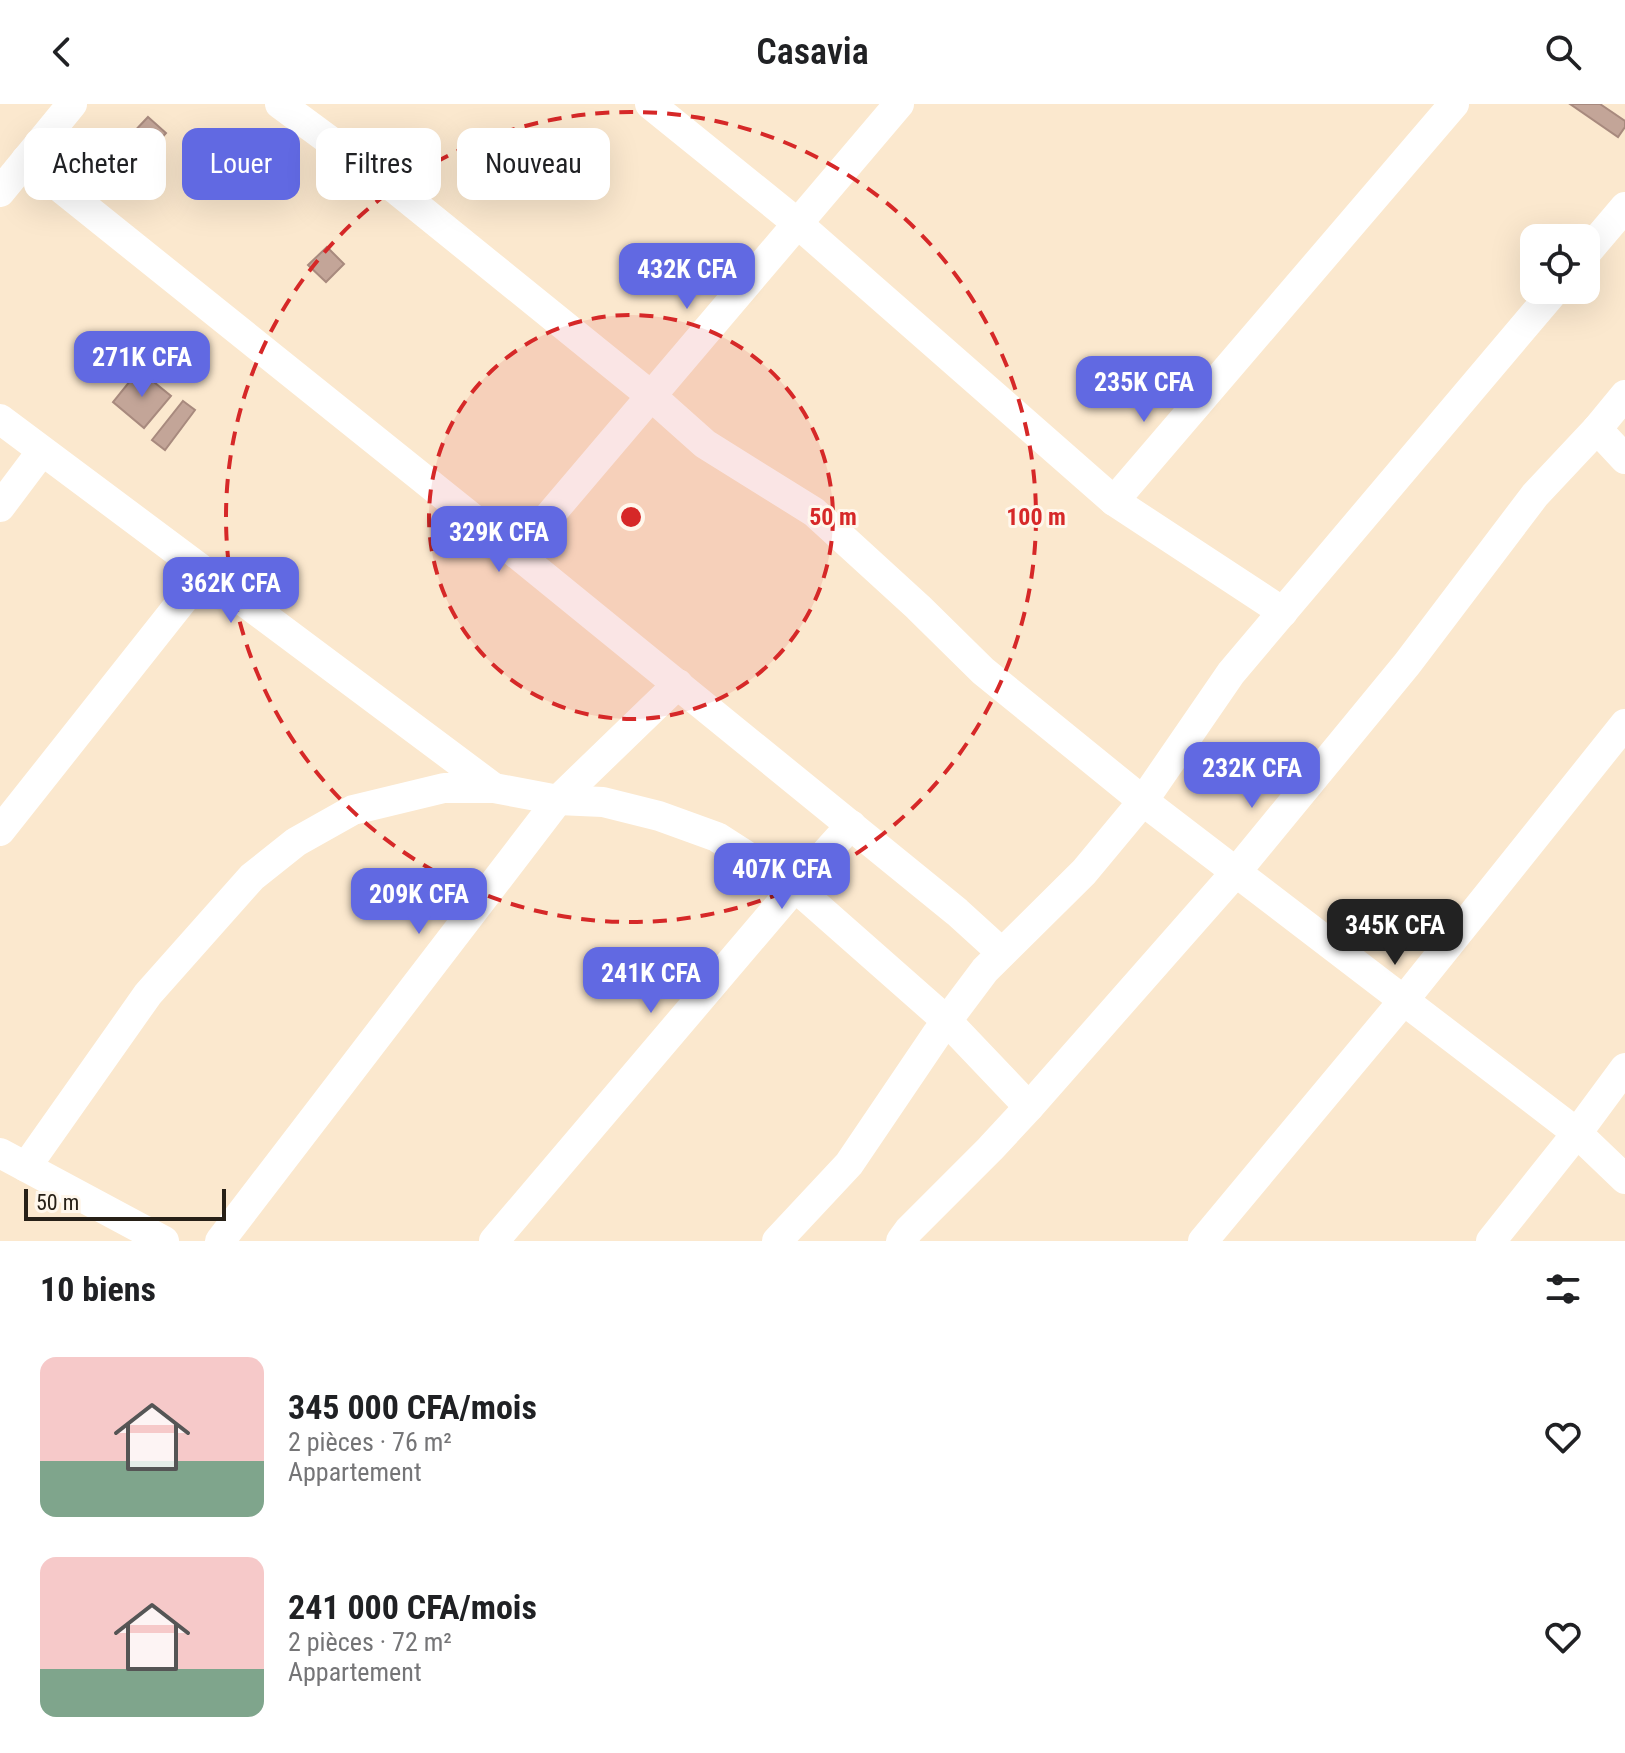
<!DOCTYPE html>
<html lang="fr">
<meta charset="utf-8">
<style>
body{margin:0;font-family:"Roboto Condensed",sans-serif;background:#f6f6f6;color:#202124;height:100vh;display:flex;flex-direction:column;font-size:30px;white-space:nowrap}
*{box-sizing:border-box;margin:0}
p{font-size:26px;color:#757577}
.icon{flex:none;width:44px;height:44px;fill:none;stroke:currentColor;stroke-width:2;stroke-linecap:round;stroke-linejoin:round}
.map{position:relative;height:1137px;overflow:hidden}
.drawer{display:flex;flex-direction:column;background:#fff;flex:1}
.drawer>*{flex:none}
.guide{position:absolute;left:24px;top:24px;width:800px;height:72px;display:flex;gap:16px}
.fabs{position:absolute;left:1520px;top:120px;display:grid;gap:16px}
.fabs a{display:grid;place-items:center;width:80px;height:80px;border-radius:16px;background:#fff;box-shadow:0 8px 32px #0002;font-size:40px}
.scale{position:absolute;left:24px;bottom:20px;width:202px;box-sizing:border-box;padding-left:8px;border:4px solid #272017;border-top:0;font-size:22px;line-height:28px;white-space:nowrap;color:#272017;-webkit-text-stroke:6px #fff7ec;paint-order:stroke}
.price{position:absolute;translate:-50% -68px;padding:0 18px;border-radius:16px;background:#6169e2;color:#fff;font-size:26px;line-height:52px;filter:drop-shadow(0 2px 4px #0008)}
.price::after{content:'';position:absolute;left:50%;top:48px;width:24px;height:18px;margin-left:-12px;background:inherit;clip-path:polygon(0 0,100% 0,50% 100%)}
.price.selected{background:#222;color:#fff}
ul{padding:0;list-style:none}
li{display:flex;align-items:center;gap:24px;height:200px;padding:0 40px}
li span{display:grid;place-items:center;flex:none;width:224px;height:160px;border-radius:16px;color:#555}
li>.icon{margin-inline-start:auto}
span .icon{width:96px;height:96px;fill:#fffc;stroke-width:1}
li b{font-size:34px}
h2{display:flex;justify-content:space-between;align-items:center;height:96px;padding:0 40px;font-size:34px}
.tag{padding:0 28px;border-radius:16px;background:#fff;box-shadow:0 8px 32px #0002;font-size:28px;line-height:72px}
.tag.selected{background:#6169e2;color:#fff}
header{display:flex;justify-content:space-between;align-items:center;height:104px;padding:0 40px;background:#fff;font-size:36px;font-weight:600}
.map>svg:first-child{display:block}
.building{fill:#c3a598;stroke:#a88a7e;stroke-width:2}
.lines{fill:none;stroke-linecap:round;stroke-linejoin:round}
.minor{stroke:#fff;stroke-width:30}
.ring{fill:none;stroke:#d62828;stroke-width:4;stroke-dasharray:14 10}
.centre{fill:#d62828;stroke:#fff7ec;stroke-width:4}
.ring-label{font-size:24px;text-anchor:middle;font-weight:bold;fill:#d62828;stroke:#fff7ec;stroke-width:6;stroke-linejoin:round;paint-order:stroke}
</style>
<header><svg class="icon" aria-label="back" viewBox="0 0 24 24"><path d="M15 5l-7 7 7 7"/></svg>Casavia<svg class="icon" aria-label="search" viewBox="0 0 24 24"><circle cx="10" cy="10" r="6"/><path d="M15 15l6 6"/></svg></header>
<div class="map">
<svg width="1625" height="1137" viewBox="0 0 1625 1137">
<rect width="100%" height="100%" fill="#fbe8ce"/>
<!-- building -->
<g class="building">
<polygon points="1570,0 1600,0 1625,17 1625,23 1618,33"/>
<polygon points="148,13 166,29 149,48 130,32"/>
<polygon points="140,54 150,63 129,86 119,76"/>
<polygon points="327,143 344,160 326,178 308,161"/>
<polygon points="139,266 171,292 144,324 113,298"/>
<polygon points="183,297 195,306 165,346 152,336"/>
</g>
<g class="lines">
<!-- minor -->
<g class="minor">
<polyline points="280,0 398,87 650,291 705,340 814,408 918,503 983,567 1143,697 1577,1029 1625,1075"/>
<polyline points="650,0 797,119 1114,397 1454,0"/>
<polyline points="26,56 517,450 957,808 1001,848"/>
<polyline points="0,88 72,0"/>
<polyline points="1586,149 1625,103"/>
<polyline points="0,315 494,684"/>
<polyline points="1597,325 1625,355"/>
<polyline points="1114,397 1283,508"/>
<polyline points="0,403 42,347"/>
<polyline points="517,450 899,0"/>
<polyline points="0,727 205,468"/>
<polyline points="0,1049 164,1137"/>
<polyline points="26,1063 148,890 252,773 296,738 353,706 444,684 494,684 558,696 603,698 659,712 717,733 795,783 947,917 1029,1003"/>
<polyline points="220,1137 558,696 678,580"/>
<polyline points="494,1137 795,783 851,721"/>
<polyline points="777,1137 849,1060 937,930 985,866 1084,768 1143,697 1231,569 1555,186"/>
<polyline points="901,1137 909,1126 990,1045 1029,1003 1236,768 1407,560 1535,391 1597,325 1625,291"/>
<polyline points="1203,1137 1404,896 1625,620"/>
<polyline points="1491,1137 1577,1029 1625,964"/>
</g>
</g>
<!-- distance rings -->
<circle cx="631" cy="413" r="202" fill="#d62828" fill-opacity=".12"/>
<g class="ring">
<circle cx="631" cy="413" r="202"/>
<circle cx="631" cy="413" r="405"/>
</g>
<circle cx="631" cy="413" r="12" class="centre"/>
<g class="ring-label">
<text x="833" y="421">50 m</text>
<text x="1036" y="421">100 m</text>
</g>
</svg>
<div class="fabs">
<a><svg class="icon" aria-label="locate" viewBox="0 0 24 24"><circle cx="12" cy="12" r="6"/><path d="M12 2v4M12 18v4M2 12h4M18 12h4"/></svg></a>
</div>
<div class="scale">50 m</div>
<b class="price" style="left:687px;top:207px">432K CFA</b>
<b class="price" style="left:142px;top:295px">271K CFA</b>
<b class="price" style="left:1144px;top:320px">235K CFA</b>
<b class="price" style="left:499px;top:470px">329K CFA</b>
<b class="price" style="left:231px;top:521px">362K CFA</b>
<b class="price" style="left:1252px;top:706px">232K CFA</b>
<b class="price" style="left:782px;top:807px">407K CFA</b>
<b class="price" style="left:419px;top:832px">209K CFA</b>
<b class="price selected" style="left:1395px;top:863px">345K CFA</b>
<b class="price" style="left:651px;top:911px">241K CFA</b>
<div class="guide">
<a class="tag">Acheter</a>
<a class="tag selected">Louer</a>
<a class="tag">Filtres</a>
<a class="tag">Nouveau</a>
</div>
</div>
<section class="drawer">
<h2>10 biens<svg class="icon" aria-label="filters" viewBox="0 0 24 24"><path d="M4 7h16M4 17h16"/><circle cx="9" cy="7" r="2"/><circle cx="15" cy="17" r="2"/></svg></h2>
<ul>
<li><span style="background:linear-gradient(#f6c9c9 65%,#7fa58c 0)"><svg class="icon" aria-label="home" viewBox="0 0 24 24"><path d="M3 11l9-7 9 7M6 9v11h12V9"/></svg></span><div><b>345 000 CFA/mois</b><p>2 pièces · 76 m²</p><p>Appartement</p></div><svg class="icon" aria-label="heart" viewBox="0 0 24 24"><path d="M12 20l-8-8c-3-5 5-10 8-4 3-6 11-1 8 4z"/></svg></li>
<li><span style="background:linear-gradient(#f6c9c9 70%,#7fa58c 0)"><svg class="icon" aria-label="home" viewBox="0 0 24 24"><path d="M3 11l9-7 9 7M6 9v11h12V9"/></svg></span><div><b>241 000 CFA/mois</b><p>2 pièces · 72 m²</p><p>Appartement</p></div><svg class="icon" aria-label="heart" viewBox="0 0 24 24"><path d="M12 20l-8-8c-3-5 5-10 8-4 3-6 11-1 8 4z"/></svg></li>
</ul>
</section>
